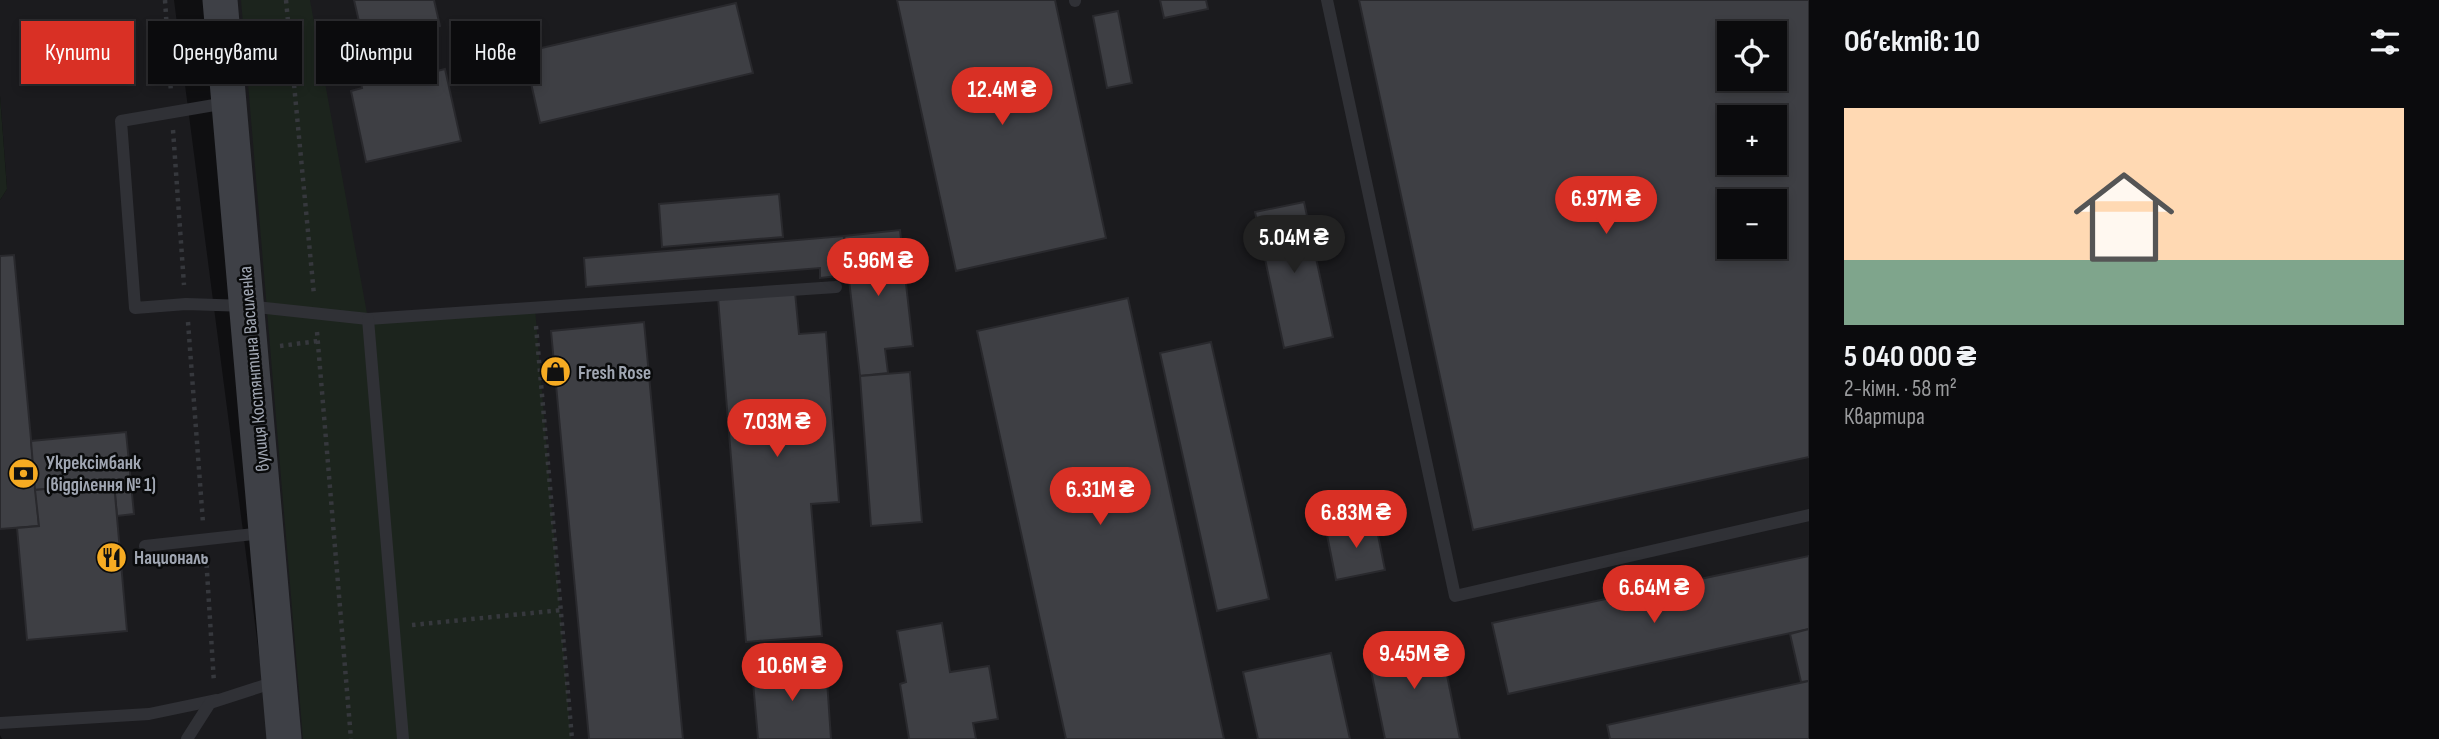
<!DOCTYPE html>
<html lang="uk">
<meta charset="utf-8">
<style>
body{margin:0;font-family:"Sofia Sans Condensed",sans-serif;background:#141416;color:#f1f3f6;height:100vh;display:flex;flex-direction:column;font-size:26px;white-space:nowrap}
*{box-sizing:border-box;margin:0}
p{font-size:23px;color:#9a9b9d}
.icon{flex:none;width:38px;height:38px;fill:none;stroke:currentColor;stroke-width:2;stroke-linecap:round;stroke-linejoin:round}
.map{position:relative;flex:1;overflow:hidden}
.sheet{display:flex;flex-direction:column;background:#0b0b0d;width:630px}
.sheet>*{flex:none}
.guide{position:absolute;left:21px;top:21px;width:665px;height:63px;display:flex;gap:14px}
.buttons{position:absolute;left:1717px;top:21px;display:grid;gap:14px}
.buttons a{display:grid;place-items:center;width:70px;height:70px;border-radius:0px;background:#0b0b0d;box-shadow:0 4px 10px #0003,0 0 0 2px #2b2b2e;font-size:35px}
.price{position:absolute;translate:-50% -60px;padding:0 16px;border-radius:24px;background:#d93025;color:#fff;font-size:23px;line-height:46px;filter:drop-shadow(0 2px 4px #0008)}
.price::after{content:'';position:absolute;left:50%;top:42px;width:21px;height:16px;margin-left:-10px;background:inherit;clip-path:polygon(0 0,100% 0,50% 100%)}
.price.active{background:#222;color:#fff}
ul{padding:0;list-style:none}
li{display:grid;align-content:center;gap:14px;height:371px;padding:0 35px}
li span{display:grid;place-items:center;height:217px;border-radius:0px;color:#555}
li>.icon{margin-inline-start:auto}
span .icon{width:126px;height:126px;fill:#fffc;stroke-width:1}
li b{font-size:30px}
h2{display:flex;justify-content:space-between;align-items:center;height:84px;padding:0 35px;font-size:30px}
.chip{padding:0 24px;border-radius:0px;background:#0b0b0d;box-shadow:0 4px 10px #0003,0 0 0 2px #2b2b2e;font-size:24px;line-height:63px}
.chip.active{background:#d93025;color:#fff}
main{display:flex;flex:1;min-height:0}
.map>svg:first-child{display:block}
.built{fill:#1b1b1e;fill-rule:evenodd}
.green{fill:#1c241d}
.building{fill:#3e3f44;stroke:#29292d;stroke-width:2;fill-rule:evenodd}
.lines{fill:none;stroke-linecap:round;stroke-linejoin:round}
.path{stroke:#36383d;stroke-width:4.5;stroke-dasharray:3.5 5;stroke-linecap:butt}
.lane{stroke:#303136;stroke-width:12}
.secondary{stroke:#3e4046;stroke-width:35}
.labels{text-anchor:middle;stroke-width:5;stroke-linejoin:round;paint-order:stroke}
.street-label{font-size:19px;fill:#a0a6b2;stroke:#0a0b0c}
.poi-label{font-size:19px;font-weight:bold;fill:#a0a6b2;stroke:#0a0b0c;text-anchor:start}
</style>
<main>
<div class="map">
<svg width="1809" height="739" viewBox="0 0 1809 739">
<rect width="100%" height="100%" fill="#0f0f11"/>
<!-- built -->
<g class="built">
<polygon points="0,0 174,0 270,739 2,739 0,735 0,200 7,189 0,96"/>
<path d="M222,0H1809V739H282ZM1729,33H1774V79H1729ZM1729,117H1774V163H1729ZM1729,201H1774V247H1729Z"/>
</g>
<!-- green -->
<g class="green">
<polygon points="241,0 310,0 368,319 535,308 571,739 303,739"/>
<polygon points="0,96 7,189 0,200"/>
</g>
<!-- building -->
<g class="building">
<polygon points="354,0 434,0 440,26 364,43"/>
<polygon points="897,0 1055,0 1106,238 956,271"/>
<polygon points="1160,0 1206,0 1208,9 1164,18"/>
<path d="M1359,0H1809V457L1473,530ZM1729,33H1774V79H1729ZM1729,117H1774V163H1729ZM1729,201H1774V247H1729Z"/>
<polygon points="736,3 753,73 540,123 524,52"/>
<polygon points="1118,11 1132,83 1107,88 1093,16"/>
<polygon points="416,32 425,74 445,69 461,141 366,162 351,91 362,88 353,45"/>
<polygon points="779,194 783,237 662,247 659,204"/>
<polygon points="1304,202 1333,337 1284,348 1255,212"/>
<polygon points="900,230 913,346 885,349 888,373 860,376 844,236"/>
<polygon points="844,236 848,275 820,278 820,268 586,287 584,258"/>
<polygon points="14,255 39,526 0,529 0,256"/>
<polygon points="795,292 799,334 826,332 839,502 811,504 822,636 746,642 718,298"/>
<polygon points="1128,298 1224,739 1066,739 977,331"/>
<polygon points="644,322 683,739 589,739 551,331"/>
<polygon points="1211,342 1269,599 1217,611 1160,353"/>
<polygon points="910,372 922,522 871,526 860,376"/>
<polygon points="126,432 134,514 117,516 114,483 35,490 31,441"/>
<polygon points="114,483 127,631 27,640 17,528 39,526 35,490"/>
<polygon points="1375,520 1385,570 1336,580 1326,530"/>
<polygon points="1809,556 1809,629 1508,694 1492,623"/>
<polygon points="942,623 950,672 989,666 998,719 973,723 976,739 909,739 900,684 906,682 897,631"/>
<polygon points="1809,629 1809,681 1801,682 1790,634"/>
<polygon points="1439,636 1460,739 1385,739 1367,651"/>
<polygon points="1331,653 1350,739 1258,739 1243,672"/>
<polygon points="826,665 831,739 758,739 752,671"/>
<polygon points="1809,681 1809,739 1610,739 1607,725"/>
</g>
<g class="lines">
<!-- path -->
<g class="path">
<polyline points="165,0 171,93"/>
<polyline points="286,0 314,295"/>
<polyline points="173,130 184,285"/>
<polyline points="188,322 203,523"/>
<polyline points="536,326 572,739"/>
<polyline points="317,332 351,739"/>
<polyline points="280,346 318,341"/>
<polyline points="206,556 214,683"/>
<polyline points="412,625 562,610"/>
</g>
<!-- lane -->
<g class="lane">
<polyline points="1075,0 1075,1"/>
<polyline points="1327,0 1455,596 1809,515"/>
<polyline points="226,103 121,121 135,308 186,304 247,306 368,319 836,287"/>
<polyline points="368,319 403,739"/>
<polyline points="145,546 263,533"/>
<polyline points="0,723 149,714 216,700"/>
<polyline points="187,739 210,703 275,682"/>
</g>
<!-- secondary -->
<polyline class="secondary" points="220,0 284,739"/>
</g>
<!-- icons -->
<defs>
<symbol id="shop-disc" viewBox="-11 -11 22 22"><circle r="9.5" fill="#f6ab22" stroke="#0a0b0c"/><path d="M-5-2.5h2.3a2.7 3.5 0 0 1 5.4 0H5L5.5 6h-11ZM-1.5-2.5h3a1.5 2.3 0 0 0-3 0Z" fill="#111"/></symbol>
<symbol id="bank-disc" viewBox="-11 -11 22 22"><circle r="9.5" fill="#f6ab22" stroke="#0a0b0c"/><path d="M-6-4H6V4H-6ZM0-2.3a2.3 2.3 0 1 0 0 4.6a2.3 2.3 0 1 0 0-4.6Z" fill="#111"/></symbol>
<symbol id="restaurant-disc" viewBox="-11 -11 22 22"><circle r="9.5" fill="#f6ab22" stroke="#0a0b0c"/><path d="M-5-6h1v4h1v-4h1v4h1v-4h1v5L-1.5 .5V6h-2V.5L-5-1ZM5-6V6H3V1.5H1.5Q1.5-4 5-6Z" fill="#111"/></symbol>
</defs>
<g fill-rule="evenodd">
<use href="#shop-disc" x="538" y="354" width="35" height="35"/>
<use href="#bank-disc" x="6" y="456" width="35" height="35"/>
<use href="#restaurant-disc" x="94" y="540" width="35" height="35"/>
</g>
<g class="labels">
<!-- street labels -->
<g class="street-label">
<text transform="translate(253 369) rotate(-95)" y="7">вулиця Костянтина Василенка</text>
</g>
<!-- poi labels -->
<g class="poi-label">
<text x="578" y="379">Fresh Rose</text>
<text x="46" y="469">Укрексімбанк<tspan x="46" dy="22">(відділення № 1)</tspan></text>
<text x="134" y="564">Националь</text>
</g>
</g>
</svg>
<div class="buttons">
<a><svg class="icon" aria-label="locate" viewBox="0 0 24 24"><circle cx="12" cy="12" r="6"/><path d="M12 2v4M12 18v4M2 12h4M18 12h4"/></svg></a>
<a>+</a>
<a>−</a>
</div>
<b class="price" style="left:1002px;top:127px">12.4M ₴</b>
<b class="price" style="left:1606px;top:236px">6.97M ₴</b>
<b class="price active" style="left:1294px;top:275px">5.04M ₴</b>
<b class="price" style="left:878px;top:298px">5.96M ₴</b>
<b class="price" style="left:777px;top:459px">7.03M ₴</b>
<b class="price" style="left:1100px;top:527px">6.31M ₴</b>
<b class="price" style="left:1356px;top:550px">6.83M ₴</b>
<b class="price" style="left:1654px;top:625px">6.64M ₴</b>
<b class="price" style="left:1414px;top:691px">9.45M ₴</b>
<b class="price" style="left:792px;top:703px">10.6M ₴</b>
<div class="guide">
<a class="chip active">Купити</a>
<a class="chip">Орендувати</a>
<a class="chip">Фільтри</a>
<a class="chip">Нове</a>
</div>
</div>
<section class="sheet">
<h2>Об’єктів: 10<svg class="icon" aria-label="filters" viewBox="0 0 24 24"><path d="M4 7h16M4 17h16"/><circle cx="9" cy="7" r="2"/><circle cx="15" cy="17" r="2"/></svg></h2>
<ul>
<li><span style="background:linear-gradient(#ffd9b3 70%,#7fa58c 0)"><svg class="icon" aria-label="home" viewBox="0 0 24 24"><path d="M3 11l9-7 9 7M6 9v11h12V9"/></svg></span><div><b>5 040 000 ₴</b><p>2-кімн. · 58 m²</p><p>Квартира</p></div></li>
</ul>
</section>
</main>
